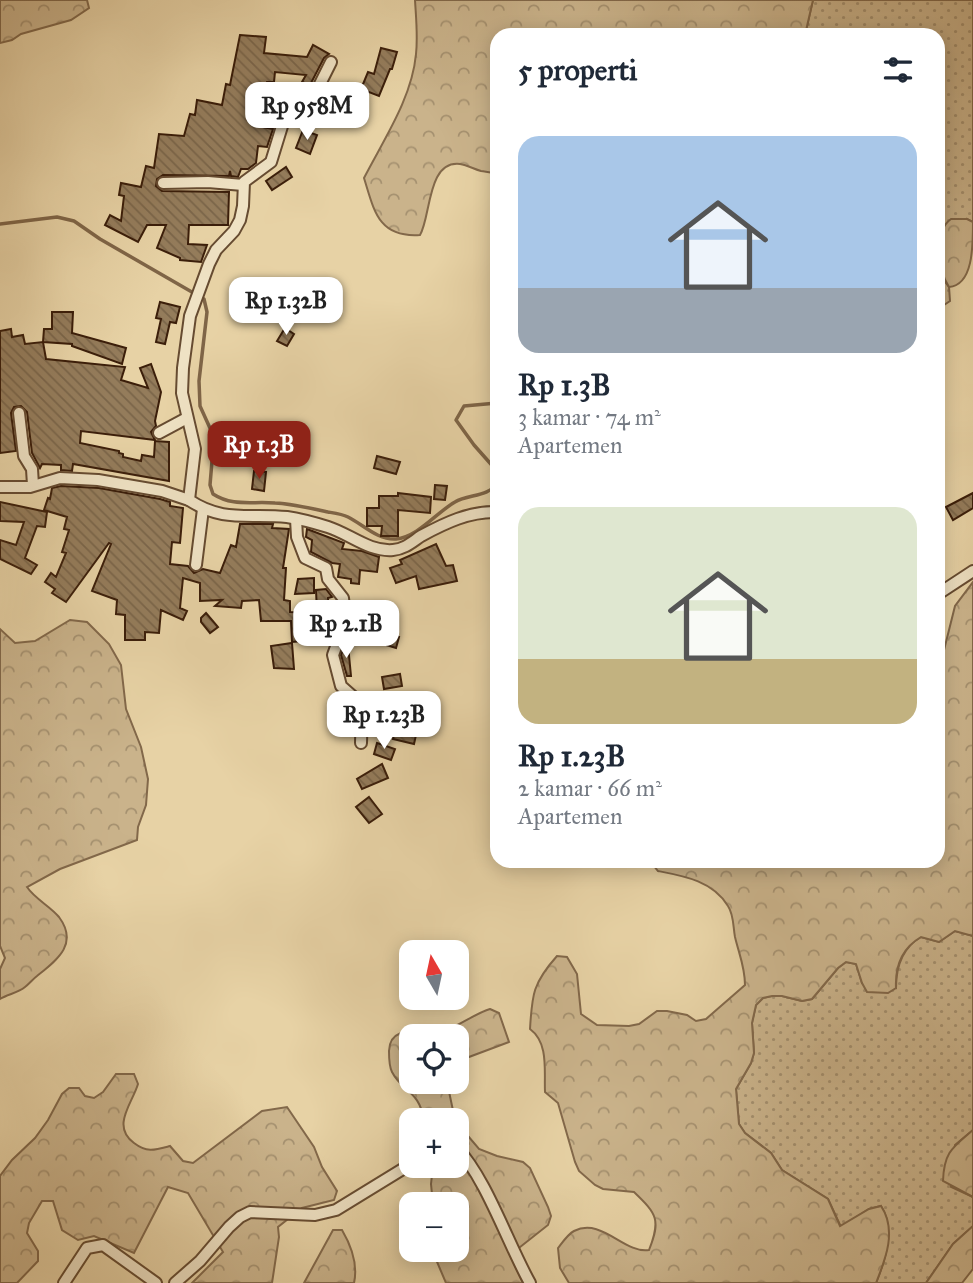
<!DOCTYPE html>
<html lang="id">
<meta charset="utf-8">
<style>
body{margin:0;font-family:"IM FELL Great Primer",serif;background:#f6f6f7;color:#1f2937;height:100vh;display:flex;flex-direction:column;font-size:26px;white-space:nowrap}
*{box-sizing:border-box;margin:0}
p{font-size:23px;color:#747a83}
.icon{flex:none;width:38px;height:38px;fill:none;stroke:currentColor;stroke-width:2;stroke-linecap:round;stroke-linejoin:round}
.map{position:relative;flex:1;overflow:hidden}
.panel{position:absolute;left:490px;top:28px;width:455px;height:840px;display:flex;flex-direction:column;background:#fff;border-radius:21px;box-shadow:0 4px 18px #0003}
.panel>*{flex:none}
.needle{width:46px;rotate:351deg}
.buttons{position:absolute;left:399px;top:940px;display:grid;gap:14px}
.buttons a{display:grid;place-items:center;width:70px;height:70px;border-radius:14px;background:#fff;box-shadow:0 4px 18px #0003;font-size:35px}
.price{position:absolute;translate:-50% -60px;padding:0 16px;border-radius:14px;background:#fff;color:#222;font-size:23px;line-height:46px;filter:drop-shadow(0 2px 4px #0008)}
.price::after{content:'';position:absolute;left:50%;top:42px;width:21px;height:16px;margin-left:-10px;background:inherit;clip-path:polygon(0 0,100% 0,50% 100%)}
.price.on{background:#8f2418;color:#fff}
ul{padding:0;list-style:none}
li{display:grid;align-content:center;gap:14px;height:371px;padding:0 28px}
li span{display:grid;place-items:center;height:217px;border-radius:21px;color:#555}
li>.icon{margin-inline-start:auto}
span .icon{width:126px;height:126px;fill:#fffc;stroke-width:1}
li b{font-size:30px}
h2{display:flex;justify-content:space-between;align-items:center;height:84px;padding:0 28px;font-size:30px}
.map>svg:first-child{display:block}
.grass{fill:url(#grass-dots);stroke:#82684a;stroke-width:2}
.forest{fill:url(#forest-crowns);stroke:#82684a;stroke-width:2}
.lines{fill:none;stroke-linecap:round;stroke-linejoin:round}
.stream{stroke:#7f6547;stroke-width:3.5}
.building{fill:url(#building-back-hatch);stroke:#3b1e0a;stroke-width:2}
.minor-casing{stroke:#664b31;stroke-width:14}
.minor{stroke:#efe2c4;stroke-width:10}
</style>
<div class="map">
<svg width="973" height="1283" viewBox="0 0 973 1283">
<defs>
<pattern id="grass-dots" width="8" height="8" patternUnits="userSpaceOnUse" patternTransform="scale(1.75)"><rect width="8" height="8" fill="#cab38b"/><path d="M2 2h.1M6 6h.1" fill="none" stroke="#a59170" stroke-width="1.8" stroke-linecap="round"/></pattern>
<pattern id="forest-crowns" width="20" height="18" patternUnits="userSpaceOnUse" patternTransform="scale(1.75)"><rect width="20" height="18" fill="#cab38b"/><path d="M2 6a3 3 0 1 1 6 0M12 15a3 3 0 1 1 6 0" fill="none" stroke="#a59170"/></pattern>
<pattern id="building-back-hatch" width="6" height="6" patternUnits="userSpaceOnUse" patternTransform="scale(1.75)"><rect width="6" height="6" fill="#947c5b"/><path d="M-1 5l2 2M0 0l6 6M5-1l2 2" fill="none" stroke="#7a6549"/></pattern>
</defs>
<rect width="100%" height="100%" fill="#e7d2a5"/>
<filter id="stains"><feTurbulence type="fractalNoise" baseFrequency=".00286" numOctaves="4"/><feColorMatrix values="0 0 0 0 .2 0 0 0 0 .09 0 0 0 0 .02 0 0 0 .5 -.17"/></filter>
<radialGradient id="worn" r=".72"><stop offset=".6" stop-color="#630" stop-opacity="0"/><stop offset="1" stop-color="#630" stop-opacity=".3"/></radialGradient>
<!-- grass -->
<g class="grass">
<polygon points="813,0 973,0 973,222 967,219 943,279 949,287 950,301 938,309 938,35 805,35"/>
<path d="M955,931L973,936V1130L955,1145L951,1187L973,1197V1226L953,1244L926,1283H876C885,1261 896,1228 881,1206L869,1209L841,1227L828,1199L782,1170L771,1153L745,1133L739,1124L736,1089L751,1063L754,1053L752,1023L756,1005L763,998L772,996H782L802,1001L812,999L838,968L846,962L856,964L862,983L896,988C896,967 902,948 921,937L939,942Z"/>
</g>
<!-- forest -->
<g class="forest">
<polygon points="0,0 87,0 89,8 71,20 21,34 12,40 0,43"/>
<path d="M415,0H813L805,35H497V174C491,172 487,172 481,171C474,169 467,165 460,164C427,160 431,217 420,235C378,238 374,210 364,178C384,139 412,98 416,54C418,36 416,18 415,0Z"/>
<path d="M951,219H967L973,222C973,247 973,285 949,287C938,270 933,232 951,219Z"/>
<path d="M973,582V936L955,931L939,942L921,937C902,948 895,967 896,988L888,993L867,992L862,983L856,964L846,962L838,968L812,999L802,1001L782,996H772L763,998L756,1005L752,1023L754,1053L751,1063L736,1089L739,1124L745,1133L771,1153L782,1170L828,1199L840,1226L869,1209L881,1206C897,1230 886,1258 876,1283H569L560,1268L558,1248C562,1243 568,1234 574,1231C602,1217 624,1254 649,1250C661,1220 657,1214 634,1192L603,1189L595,1185L579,1171L575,1162L558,1103L545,1092C544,1071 549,1043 530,1029C532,994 533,983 557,956L567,957L577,974L581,1014L597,1025L629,1026L639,1024L657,1011H667L687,1015L696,1021L706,1019L745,985C745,967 739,954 735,937C733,927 734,915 728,906C713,881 684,876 658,871L650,861H938V674L955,606Z"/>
<path d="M70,620L87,622L109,644L121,665L126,709L141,747L148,779L146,805L138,827L137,840L60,869L27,887C35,899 50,906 59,917C79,944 57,960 37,976C33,979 29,984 25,987C18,993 8,994 0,999V969L5,958L0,946V629L15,643L35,641Z"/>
<path d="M490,1009L499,1013L509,1042L469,1057L457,1065V1036H411V1082H447L455,1120H424C419,1090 403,1093 392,1072C389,1066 389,1058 389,1051C390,1020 426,1038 446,1030C461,1025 474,1014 490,1009Z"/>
<path d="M116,1074H134L138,1084C132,1104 111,1126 134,1143C147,1153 155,1150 170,1146L183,1161L193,1163L262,1111L287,1107L314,1147L322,1167L337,1191L334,1200L302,1208L278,1227L279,1237L272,1283H192L223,1252L188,1193L168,1187L134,1253L94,1236L78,1240L62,1230L53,1201H42L29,1223L27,1233L38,1251V1261L17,1283H0V1176L12,1160L35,1138L48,1120L62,1094L69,1088H79L85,1096L94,1098L103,1092Z"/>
<polygon points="457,1123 479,1149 497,1156 523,1162 530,1168 548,1207 551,1216 548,1225 510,1255 523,1283 446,1283 432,1250 457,1250 457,1204 433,1204 431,1184 433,1166 457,1166"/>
<path d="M973,1130V1197L943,1181C944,1152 952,1148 973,1130Z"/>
<polygon points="973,1226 973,1269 962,1283 926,1283 953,1244"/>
<path d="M333,1230H342C352,1247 358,1265 354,1283H304Z"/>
</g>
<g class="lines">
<!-- stream -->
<g class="stream">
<path d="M0,224L57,217L74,221L100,239L204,299L207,312L199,381L200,406L214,437L210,485L213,494C233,507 252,501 275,503C293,504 310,508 328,512C334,513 342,514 348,517C364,525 377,540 396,539C418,537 437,512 455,502C468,494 489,497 497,483"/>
<polyline points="497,403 464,406 456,420 474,445 497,471"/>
</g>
</g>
<!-- building -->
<g class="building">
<polygon points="240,35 266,37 264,53 307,57 313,45 329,54 324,58 310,85 302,82 306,75 275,72 274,82 267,82 262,100 264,100 262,127 273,129 267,147 258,146 256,163 248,169 241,169 238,177 231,176 230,171 229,176 163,175 157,179 156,186 162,191 229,192 228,225 189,225 188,244 207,245 201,262 180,260 180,258 157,248 166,225 147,225 138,242 105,225 110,215 121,221 124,196 119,195 121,183 141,187 146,166 154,168 159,134 184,136 190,114 195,115 197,100 222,105 226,84 230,85"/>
<polygon points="381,48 397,52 392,69 390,69 379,96 361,89 368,72 374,74"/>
<polygon points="303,130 317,135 310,154 296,148"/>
<polygon points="286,167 292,177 272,190 266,181"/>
<polygon points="160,302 180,307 176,323 170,322 165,344 156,342 161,319 156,318"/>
<polygon points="52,312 73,312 72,333 126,348 122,364 72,346 72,344 43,342 44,329 52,329"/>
<polygon points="285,328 294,334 287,346 277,341"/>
<polygon points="11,329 12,337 23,335 25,344 43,342 46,359 125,367 121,380 148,388 140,368 151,364 161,392 155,421 156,426 151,432 155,440 81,431 80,443 119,451 119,453 123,454 123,457 141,461 142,455 154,457 155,441 169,442 169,481 73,464 72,471 61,470 61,465 42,464 40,468 32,453 27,412 21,406 14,407 11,413 16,451 0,453 0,331"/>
<polygon points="377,456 400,462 396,474 374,468"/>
<polygon points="254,471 266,472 264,491 252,489"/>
<polygon points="435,485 447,486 445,500 434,499"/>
<polygon points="61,486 99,488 160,499 170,502 170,506 183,508 180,543 172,542 170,564 188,566 194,573 203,569 220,573 231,545 236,547 240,524 273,524 272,528 289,529 283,568 286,568 284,600 290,601 290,612 317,613 316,590 326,589 332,597 328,598 329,616 333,616 330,639 292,642 291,621 261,621 259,600 242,601 241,608 215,606 222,600 200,601 200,583 183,578 180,608 187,611 183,620 161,610 159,633 145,632 145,640 125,640 125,615 116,614 117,600 92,591 111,544 109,543 66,602 52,593 55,589 45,582 51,573 56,577 66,553 62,552 69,530 64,529 67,517 44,510 48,498 50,499 52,488"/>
<polygon points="398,493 431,497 430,513 398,510 398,536 381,536 382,526 367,526 367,508 379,508 379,496 398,496"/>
<polygon points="973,493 973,508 953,520 946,507"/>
<polygon points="0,502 47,512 45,527 37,526 25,558 37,565 31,574 0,559 0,540 16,545 24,522 0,521"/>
<polygon points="307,529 344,543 342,549 362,551 379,557 377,572 360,570 359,584 351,583 351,579 338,577 340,564 332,563 311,552 312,540 306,537"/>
<polygon points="436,544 446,566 453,565 457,581 419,589 416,576 396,583 390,568 402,564 400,560"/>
<polygon points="314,578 314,593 295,594 298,579"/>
<polygon points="206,613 218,627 210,633 201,622 201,618"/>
<polygon points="386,633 399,637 396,648 383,644"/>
<polygon points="292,643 294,669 274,668 271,646"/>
<polygon points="345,645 348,645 351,676 347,676 341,655"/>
<polygon points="400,674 402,686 384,689 382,677"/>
<polygon points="395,730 416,735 414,744 393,739"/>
<polygon points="377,743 395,749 391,760 374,754"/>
<polygon points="382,764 388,778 362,789 357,779"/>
<polygon points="369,797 382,814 369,823 356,807"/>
</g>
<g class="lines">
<defs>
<g id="minor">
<path d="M331,62L317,90L283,123L271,162L244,182L243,206L240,220L234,231L216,250L209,264L190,316L183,368L182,393L195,449L189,500C223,523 249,513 287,517C301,519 315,523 328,527C350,534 369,552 393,550C405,549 412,542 421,536C445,523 470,511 497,512"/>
<polyline points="163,183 208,182 243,185"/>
<polyline points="19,413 24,456 32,469 33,485"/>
<polyline points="159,433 187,418"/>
<polyline points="0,487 30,487 60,478 98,480 162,491 189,500"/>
<polyline points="296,519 297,537 305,558 326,568 328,579 343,598 346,623 339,626 340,636 333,655 341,686 358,701 362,708 361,743"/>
<polyline points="196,565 203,509"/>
<polyline points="938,594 973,571"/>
<path d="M457,1148C486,1178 508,1244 530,1283"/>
<polyline points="64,1283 87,1248 103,1245 156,1283"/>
<polyline points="175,1283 200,1261 229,1227 240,1217 250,1212 315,1215 336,1210 411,1164"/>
</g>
</defs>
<!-- minor casing -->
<use href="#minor" class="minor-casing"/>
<!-- minor -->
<use href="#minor" class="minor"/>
</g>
<rect width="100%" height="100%" filter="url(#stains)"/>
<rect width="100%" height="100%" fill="url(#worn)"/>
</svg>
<div class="buttons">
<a><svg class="needle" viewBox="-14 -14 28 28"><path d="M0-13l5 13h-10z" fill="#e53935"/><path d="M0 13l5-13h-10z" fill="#747a83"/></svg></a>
<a><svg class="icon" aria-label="locate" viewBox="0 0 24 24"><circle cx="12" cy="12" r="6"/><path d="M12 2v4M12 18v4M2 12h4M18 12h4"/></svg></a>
<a>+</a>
<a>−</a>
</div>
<b class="price" style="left:307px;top:142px">Rp 958M</b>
<b class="price" style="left:286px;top:337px">Rp 1.32B</b>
<b class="price on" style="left:259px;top:481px">Rp 1.3B</b>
<b class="price" style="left:346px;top:660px">Rp 2.1B</b>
<b class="price" style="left:384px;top:751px">Rp 1.23B</b>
<section class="panel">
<h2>5 properti<svg class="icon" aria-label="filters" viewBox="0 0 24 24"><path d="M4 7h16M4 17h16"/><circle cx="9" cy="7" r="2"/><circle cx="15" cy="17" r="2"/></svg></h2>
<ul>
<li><span style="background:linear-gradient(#a9c7e8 70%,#9aa5b1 0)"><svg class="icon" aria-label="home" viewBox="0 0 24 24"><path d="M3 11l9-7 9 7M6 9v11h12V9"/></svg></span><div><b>Rp 1.3B</b><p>3 kamar · 74 m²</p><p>Apartemen</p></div></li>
<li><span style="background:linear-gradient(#dfe7d0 70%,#c2b280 0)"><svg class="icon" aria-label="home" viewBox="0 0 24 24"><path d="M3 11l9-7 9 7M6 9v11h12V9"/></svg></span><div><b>Rp 1.23B</b><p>2 kamar · 66 m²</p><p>Apartemen</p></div></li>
</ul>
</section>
</div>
